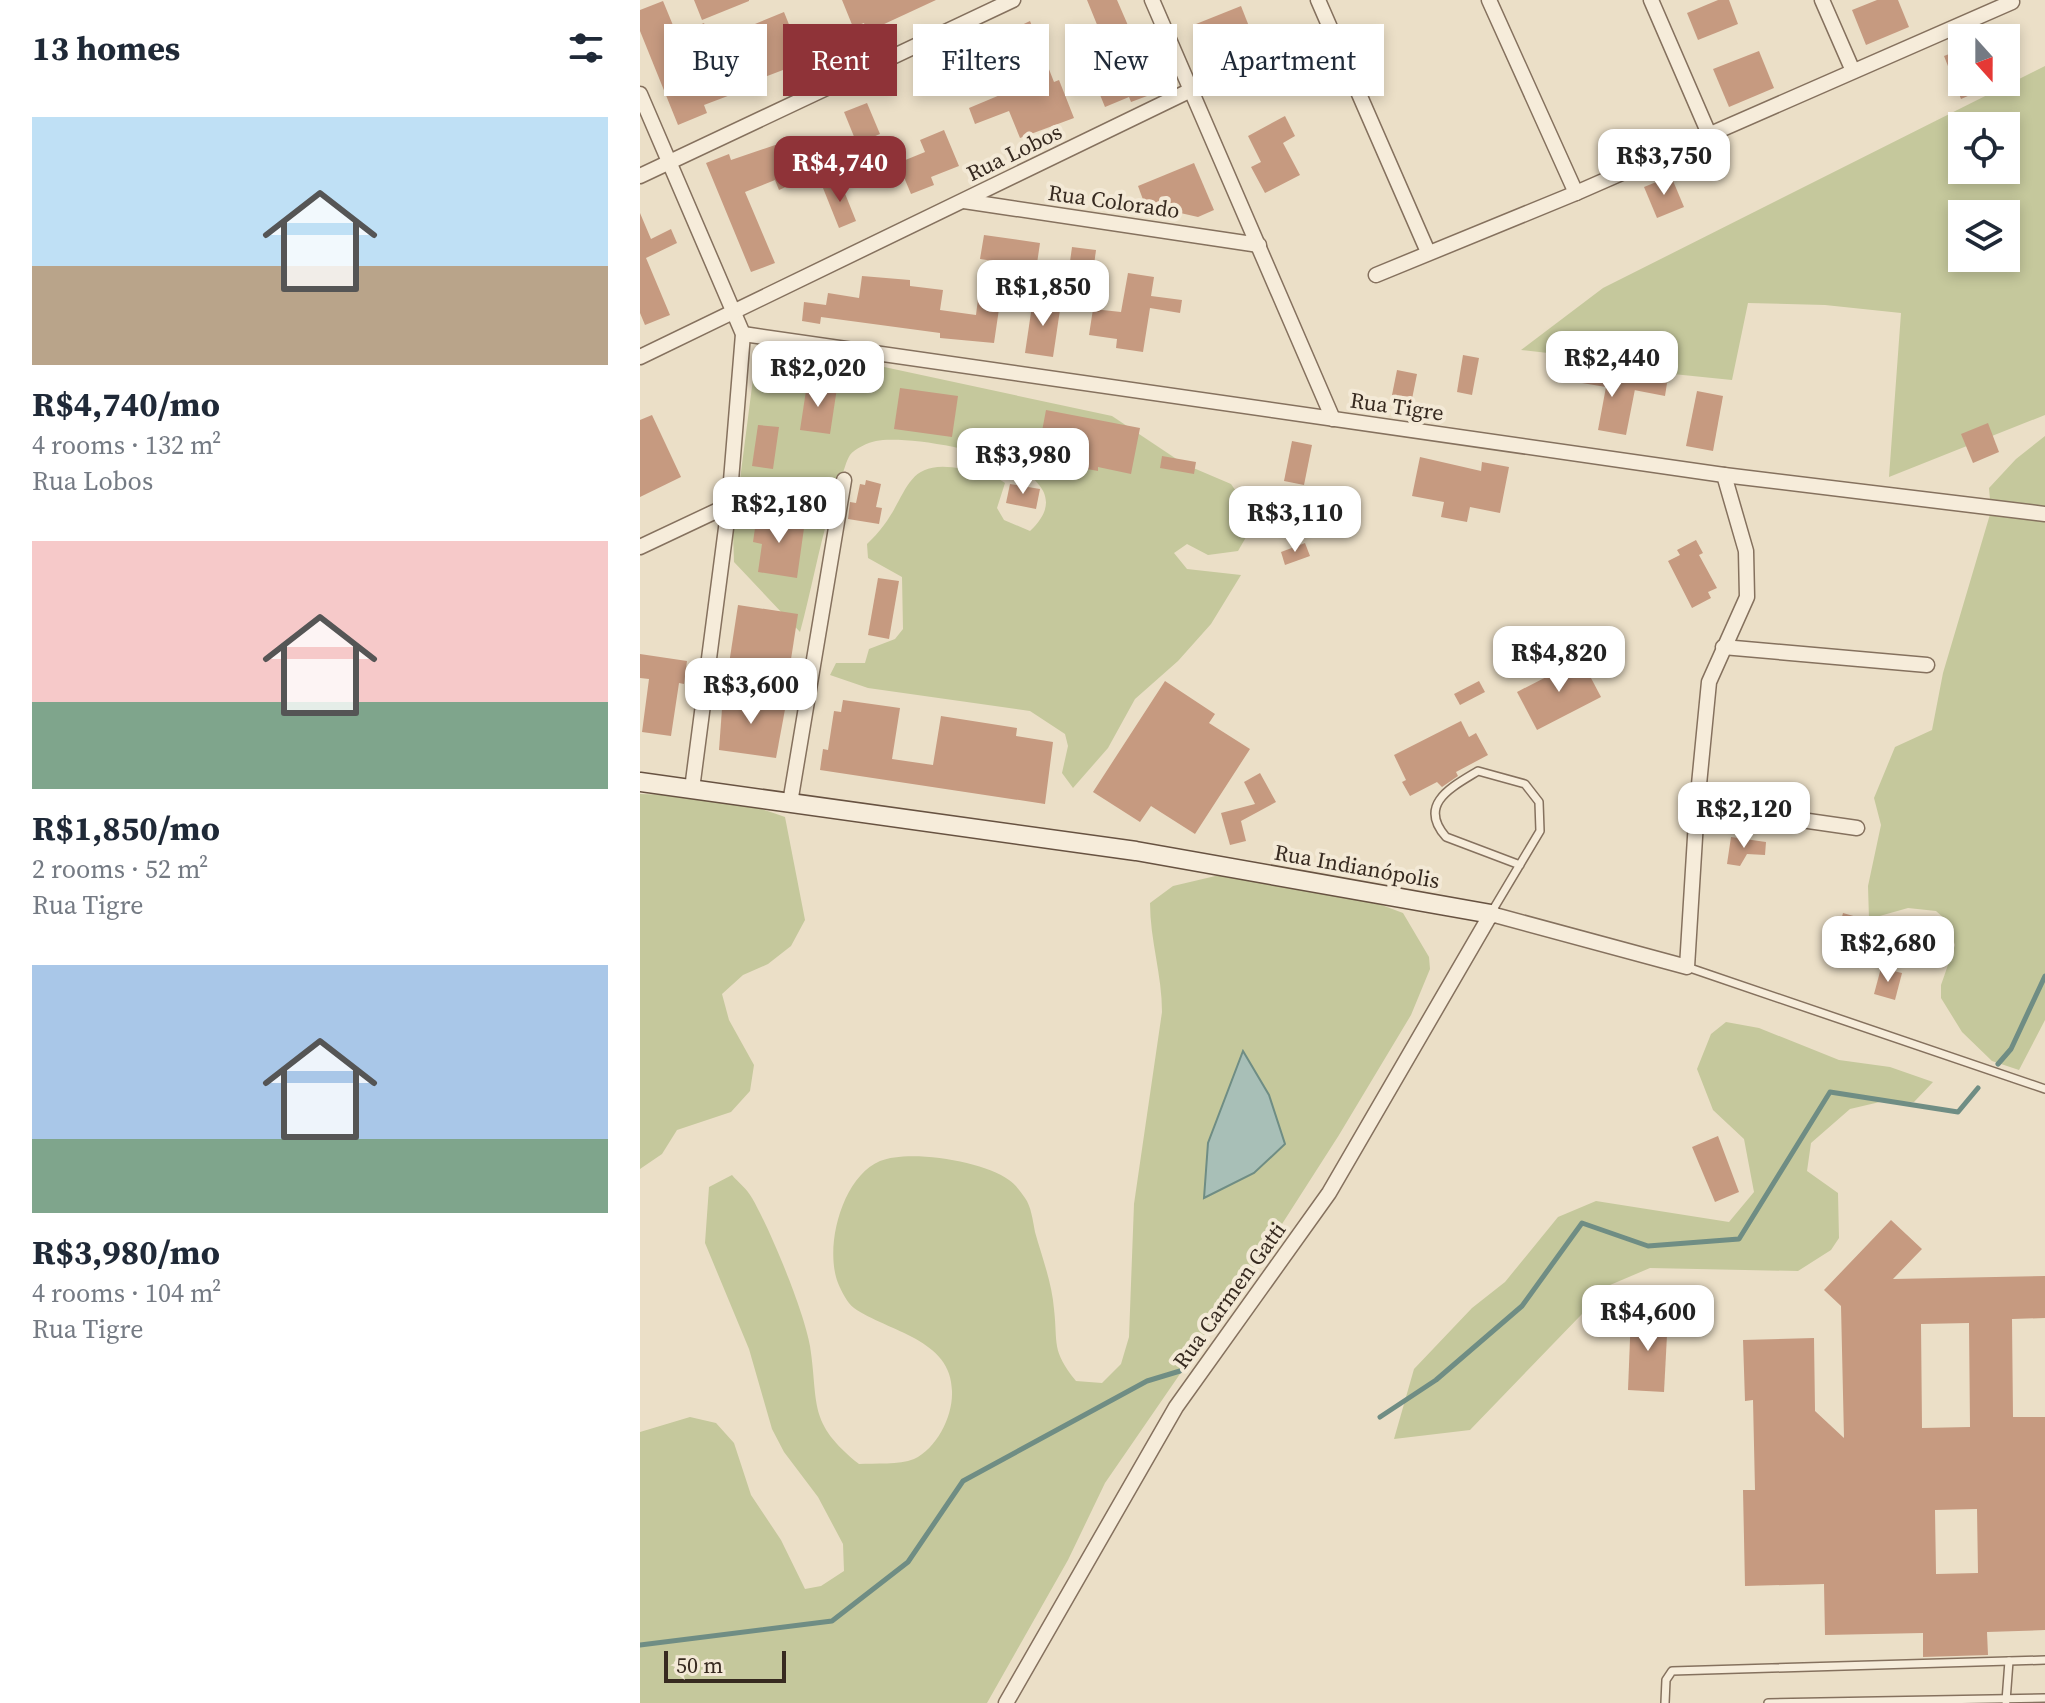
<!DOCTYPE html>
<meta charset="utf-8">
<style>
body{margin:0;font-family:"Source Serif 4",serif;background:#f2f2f3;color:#1f2937;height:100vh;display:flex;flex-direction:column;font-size:30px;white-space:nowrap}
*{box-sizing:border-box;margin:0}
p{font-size:26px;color:#747a83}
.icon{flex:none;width:44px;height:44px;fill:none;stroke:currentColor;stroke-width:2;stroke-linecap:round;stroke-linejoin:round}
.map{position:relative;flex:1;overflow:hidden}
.details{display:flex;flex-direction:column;background:#fff;width:640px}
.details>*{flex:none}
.top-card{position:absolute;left:24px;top:24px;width:760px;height:72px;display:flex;gap:16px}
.needle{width:52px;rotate:159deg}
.buttons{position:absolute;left:1308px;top:24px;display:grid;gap:16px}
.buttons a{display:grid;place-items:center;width:72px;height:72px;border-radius:0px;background:#fff;box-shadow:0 4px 12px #0003;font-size:40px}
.scale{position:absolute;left:24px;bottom:20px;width:122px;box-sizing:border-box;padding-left:8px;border:4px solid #372a20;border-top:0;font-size:22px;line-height:28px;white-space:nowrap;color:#372a20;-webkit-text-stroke:6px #f3e9d6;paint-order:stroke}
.price{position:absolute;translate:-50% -68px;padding:0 18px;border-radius:16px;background:#fff;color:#222;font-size:26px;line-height:52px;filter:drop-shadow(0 2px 4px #0008)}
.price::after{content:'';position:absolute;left:50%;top:48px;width:24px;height:18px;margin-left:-12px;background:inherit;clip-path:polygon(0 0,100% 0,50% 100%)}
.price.on{background:#8f3338;color:#fff}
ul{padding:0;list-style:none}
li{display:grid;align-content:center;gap:16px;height:424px;padding:0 32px}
li span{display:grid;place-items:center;height:248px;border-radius:0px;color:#555}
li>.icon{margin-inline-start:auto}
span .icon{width:144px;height:144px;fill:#fffc;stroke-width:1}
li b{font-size:34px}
h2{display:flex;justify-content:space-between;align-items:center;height:96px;padding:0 32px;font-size:34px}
.tag{padding:0 28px;border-radius:0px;background:#fff;box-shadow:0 4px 12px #0003;font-size:28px;line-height:72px}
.tag.on{background:#8f3338;color:#fff}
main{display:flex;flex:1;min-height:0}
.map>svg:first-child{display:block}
.green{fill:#c5c89c;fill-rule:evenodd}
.water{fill:#a8bfb7;stroke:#6f8d84;stroke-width:2}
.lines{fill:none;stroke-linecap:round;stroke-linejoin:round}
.stream{stroke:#6f8d84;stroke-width:5}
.building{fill:#c69a80;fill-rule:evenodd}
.lane-casing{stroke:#85715e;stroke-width:10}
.street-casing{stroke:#85715e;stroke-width:17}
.secondary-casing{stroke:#675241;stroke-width:21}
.lane{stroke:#f6ecda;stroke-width:7}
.street{stroke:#f6ecda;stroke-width:14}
.secondary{stroke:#f6ecda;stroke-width:18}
.labels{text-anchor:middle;stroke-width:8;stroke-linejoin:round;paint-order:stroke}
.street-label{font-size:22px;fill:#372a20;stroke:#f3e9d6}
</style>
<main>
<section class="details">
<h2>13 homes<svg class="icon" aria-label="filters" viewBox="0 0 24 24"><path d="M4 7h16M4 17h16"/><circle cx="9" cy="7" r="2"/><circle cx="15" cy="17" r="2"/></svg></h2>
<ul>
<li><span style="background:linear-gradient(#bfe0f5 60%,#b9a48a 0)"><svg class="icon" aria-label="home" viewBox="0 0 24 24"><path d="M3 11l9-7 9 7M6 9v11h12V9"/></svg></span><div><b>R$4,740/mo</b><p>4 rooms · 132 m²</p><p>Rua Lobos</p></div></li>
<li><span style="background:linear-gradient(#f6c9c9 65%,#7fa58c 0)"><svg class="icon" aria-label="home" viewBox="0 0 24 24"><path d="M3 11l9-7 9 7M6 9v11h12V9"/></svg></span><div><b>R$1,850/mo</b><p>2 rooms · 52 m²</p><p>Rua Tigre</p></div></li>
<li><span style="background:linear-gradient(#a9c7e8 70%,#7fa58c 0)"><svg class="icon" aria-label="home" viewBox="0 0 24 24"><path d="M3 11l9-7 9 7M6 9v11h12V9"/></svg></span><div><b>R$3,980/mo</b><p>4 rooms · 104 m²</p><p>Rua Tigre</p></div></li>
</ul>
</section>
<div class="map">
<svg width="1405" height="1703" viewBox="0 0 1405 1703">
<rect width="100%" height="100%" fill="#ebdfc7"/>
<!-- green -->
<g class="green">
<path d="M1405,66V415L1249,477L1261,313L1185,305L1108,303L1092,380L1033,374L987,362L881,350L963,288ZM1322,126H1366V170H1322ZM1322,214H1366V258H1322Z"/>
<path d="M118,340L472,416L544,464L591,484L616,520L598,551L568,555L547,544L534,553L547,569L601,575L571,624L538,661L495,699L468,748L433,788L422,773L428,746L425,734L390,711L228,688L190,675L196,663H225L229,649L255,639L263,629L262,577L228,558L227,544C233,538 239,532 244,525C270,490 266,458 323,469C339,472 352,473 365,483L357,508L364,520L390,531C461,465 275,433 236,441C229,442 214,449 210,455C206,461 204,471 201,478C182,527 174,581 160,632L94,562L93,534Z"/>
<polygon points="1405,436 1405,1020 1379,1070 1352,1061 1322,1032 1301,998 1301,985 1315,945 1306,920 1296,911 1268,908 1229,919 1228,886 1241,825 1234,798 1255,747 1292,730 1303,673 1351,511 1349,488 1376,459"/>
<path d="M0,794C49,795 99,799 145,817L165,920L151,946L128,964L103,975L82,994L89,1020L114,1065L110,1091L91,1112L37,1130L22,1154L0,1169Z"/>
<path d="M584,874L712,894L763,913L789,957L790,969L771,1015L699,1135L628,1246L465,1483L428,1560L347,1703H0V1432L50,1417L76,1423L94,1443L111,1495L141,1540L165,1589L181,1586L204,1571L203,1544L178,1497L144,1452L132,1429L109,1349L65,1243L69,1187L92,1175C98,1182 107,1189 112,1198C130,1229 164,1311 170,1346C179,1405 167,1422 219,1464C235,1463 259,1465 274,1459C296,1449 312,1418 312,1394C314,1339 248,1332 214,1308C207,1303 201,1290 198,1283C184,1247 202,1177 240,1161C269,1149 344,1161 369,1180C375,1184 381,1192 385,1198C391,1206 393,1221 395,1232C402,1257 412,1283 414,1309C418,1344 411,1350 436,1381L462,1383L481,1364L489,1337L494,1204L522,1012C522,975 510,940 510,903L533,886Z"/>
<polygon points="1086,1022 1119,1028 1199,1060 1250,1067 1293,1082 1274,1102 1244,1101 1210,1109 1171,1143 1167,1171 1198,1193 1199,1238 1191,1250 1158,1271 1010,1268 970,1285 830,1430 754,1439 774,1369 832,1308 865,1282 918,1217 956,1201 1089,1222 1114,1192 1104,1139 1073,1110 1057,1069 1071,1034"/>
</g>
<!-- water -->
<polygon class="water" points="603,1051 629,1095 645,1144 614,1173 564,1198 568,1143"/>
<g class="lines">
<!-- stream -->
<g class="stream">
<polyline points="1358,1064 1371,1049 1405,976"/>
<polyline points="740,1417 796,1380 882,1306 942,1223 1008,1246 1099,1239 1190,1092 1318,1112 1338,1088"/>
<polyline points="0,1645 192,1621 268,1562 323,1481 507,1381 540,1371"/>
</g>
</g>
<!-- building -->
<g class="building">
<polygon points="54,0 109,0 109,1 62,20"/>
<polygon points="202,0 296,0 227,32 224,23 213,27"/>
<polygon points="447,0 477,0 493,37 500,34 523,90 491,102 489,97 465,107 449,68 471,59"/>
<polygon points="1078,0 1089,0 1098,24 1058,40 1047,13"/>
<polygon points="1237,0 1258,0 1269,27 1226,45 1212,10"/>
<polygon points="23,1 37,35 64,23 93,94 64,105 67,113 38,125 0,31 0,10"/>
<polygon points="601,6 612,34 568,52 556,24"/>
<polygon points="144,12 164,62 122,78 103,29"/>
<polygon points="390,21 414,82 419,80 434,118 380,138 369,111 335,124 329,108 360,95 340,45"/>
<polygon points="1322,49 1322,82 1360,82 1321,99 1304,56"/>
<polygon points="1119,51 1134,88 1089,107 1073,69"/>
<polygon points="227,103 240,134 217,144 204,112"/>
<polygon points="645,116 655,136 643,143 660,175 625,193 611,167 621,162 608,136"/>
<polygon points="304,130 319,166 291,177 294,185 271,194 258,163 285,152 280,140"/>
<polygon points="150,140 166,178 139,190 135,180 105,192 135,263 111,272 66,163 89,154 91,160"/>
<polygon points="554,163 574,210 558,217 505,205 498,186"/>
<polygon points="1031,176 1044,207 1017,218 1004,187"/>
<polygon points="200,181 216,221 199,228 183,188"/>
<polygon points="0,213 11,239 31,229 37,243 6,258 30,315 5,325 0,313"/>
<polygon points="344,235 400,243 393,291 369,288 373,264 340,259"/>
<polygon points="432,247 456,250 451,288 427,284"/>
<polygon points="488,273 514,277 511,296 542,300 540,313 510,308 503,352 476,348 477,339 449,335 453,309 481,312"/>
<polygon points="222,276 270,280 270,286 303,290 300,310 336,315 338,299 360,302 354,343 300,338 300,333 181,317 180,324 162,321 164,302 186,305 188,293 219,298"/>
<polygon points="393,299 421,303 413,357 385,353"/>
<polygon points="823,355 839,358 832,395 817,392"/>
<polygon points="939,368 997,379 986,435 958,430 966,387 936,382"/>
<polygon points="757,370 777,374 770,409 750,405"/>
<polygon points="997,378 1027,383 1025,396 994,390"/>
<polygon points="167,384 197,388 190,434 160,430"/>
<polygon points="260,388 318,396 312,437 254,429"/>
<polygon points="1057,391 1083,396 1073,451 1046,446"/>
<polygon points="406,410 500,428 491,474 458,467 458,471 431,466 430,469 396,463"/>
<polygon points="12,415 41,477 0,497 0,420"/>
<polygon points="1348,423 1359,452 1333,463 1321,434"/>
<polygon points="118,425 139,427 133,469 112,466"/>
<polygon points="652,441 672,445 664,485 644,481"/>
<polygon points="522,456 556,462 554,474 520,468"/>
<polygon points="780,457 841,471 842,462 869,467 860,513 830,507 827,522 801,517 804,502 772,496"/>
<polygon points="226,480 241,484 236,507 242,508 239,524 208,519 210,502 216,503 220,484 225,485"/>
<polygon points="370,484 400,489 396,509 366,503"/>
<polygon points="117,514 165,521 157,578 118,572 122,544 113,542"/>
<polygon points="1056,540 1063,553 1059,555 1077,588 1068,592 1071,598 1052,608 1028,561 1040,555 1037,550"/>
<polygon points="665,543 670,556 645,565 641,552"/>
<polygon points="238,578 259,581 249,639 228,635"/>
<polygon points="98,605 158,614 149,672 89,664"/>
<polygon points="0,654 47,661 44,684 39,683 31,736 2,732 9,679 0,678"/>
<polygon points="941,659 961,697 897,730 877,692"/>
<polygon points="525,681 575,714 569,723 610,749 555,834 511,806 500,822 453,792"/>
<polygon points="839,681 845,692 820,705 814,694"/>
<polygon points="83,695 146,704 136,758 79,750"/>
<polygon points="203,700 260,708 252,759 293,765 301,716 377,728 376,736 413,742 405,804 180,770 183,749 188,750 194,711 201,712"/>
<polygon points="821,721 829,737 836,733 848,755 816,772 818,776 802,787 797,782 770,796 762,782 766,780 754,755"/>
<polygon points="620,773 636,802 601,821 606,841 590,845 581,813 615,804 604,782"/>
<polygon points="1091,837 1126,842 1125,855 1107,854 1100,866 1087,864"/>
<polygon points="1203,913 1241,924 1235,942 1198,931"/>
<polygon points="1241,968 1262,973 1255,1000 1234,994"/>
<polygon points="1078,1136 1099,1192 1075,1202 1052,1147"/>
<path d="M1251,1220L1282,1249L1253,1279L1405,1276V1318L1372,1319L1373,1417H1405V1630L1347,1632L1348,1655L1283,1657V1633L1185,1635L1184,1584L1105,1586L1103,1490H1115L1113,1400L1105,1401L1103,1340L1174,1338L1175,1411L1204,1438L1201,1306L1184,1290ZM1329,1323L1330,1427L1282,1428L1281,1324ZM1337,1509L1338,1573L1296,1574L1295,1510Z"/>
<polygon points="991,1314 1028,1316 1024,1392 988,1390"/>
</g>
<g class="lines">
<defs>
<g id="lane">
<path d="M851,913L900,831L899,802L885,784L838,771C812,787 777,804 806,837L880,865"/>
<polyline points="1047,967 1405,1089"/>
<polyline points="1366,1701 1369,1661"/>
<polyline points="1025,1703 1026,1680 1032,1671 1405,1660"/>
<polyline points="1128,1703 1405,1698"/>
</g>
<g id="street">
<polyline points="512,0 693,419"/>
<polyline points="678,0 788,252"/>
<polyline points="849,0 936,193"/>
<polyline points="1011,0 1069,134"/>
<polyline points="1182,0 1213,71"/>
<polyline points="0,94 103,334 89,505 52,789"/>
<polyline points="0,176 373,0"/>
<polyline points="324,201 619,245"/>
<polyline points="736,275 936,193 1372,2"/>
<polyline points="103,334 1084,475 1405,514"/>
<polyline points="0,357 551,90"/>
<polyline points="0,547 89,505"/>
<polyline points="1083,647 1287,665"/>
<polyline points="150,803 204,480"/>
<polyline points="1057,805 1217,828"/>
<polyline points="366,1703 536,1407 689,1193 851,914 1047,967 1057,805 1069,682 1107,597 1106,551 1084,475"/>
</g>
<polyline id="secondary" points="0,782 496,851 851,914"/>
</defs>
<!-- lane casing -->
<use href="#lane" class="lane-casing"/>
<!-- street casing -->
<use href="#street" class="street-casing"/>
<!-- secondary casing -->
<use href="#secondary" class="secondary-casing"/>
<!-- lane -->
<use href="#lane" class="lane"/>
<!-- street -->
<use href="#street" class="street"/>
<!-- secondary -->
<use href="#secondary" class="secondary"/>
</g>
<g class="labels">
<!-- street labels -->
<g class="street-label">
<text transform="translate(374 152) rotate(-26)" y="8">Rua Lobos</text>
<text transform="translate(474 201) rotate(8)" y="8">Rua Colorado</text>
<text transform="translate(757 406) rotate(8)" y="8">Rua Tigre</text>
<text transform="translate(717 866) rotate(10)" y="8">Rua Indianópolis</text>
<text transform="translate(589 1295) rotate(-54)" y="8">Rua Carmen Gatti</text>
</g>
</g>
</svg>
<div class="buttons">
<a><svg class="needle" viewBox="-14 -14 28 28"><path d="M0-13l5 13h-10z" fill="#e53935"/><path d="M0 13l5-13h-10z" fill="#747a83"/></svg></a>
<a><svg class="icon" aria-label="locate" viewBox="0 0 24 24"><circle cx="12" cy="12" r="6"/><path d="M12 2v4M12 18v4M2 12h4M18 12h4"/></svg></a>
<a><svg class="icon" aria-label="layers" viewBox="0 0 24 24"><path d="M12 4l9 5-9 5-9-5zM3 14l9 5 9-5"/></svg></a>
</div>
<div class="scale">50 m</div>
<b class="price" style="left:1024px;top:197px">R$3,750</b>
<b class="price on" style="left:200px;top:204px">R$4,740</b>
<b class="price" style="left:403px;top:328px">R$1,850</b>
<b class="price" style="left:972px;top:399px">R$2,440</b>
<b class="price" style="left:178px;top:409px">R$2,020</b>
<b class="price" style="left:383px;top:496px">R$3,980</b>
<b class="price" style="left:139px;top:545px">R$2,180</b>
<b class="price" style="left:655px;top:554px">R$3,110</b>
<b class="price" style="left:919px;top:694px">R$4,820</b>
<b class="price" style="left:111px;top:726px">R$3,600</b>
<b class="price" style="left:1104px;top:850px">R$2,120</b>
<b class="price" style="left:1248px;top:984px">R$2,680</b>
<b class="price" style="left:1008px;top:1353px">R$4,600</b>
<div class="top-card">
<a class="tag">Buy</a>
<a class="tag on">Rent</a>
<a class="tag">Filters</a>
<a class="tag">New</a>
<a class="tag">Apartment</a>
</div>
</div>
</main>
